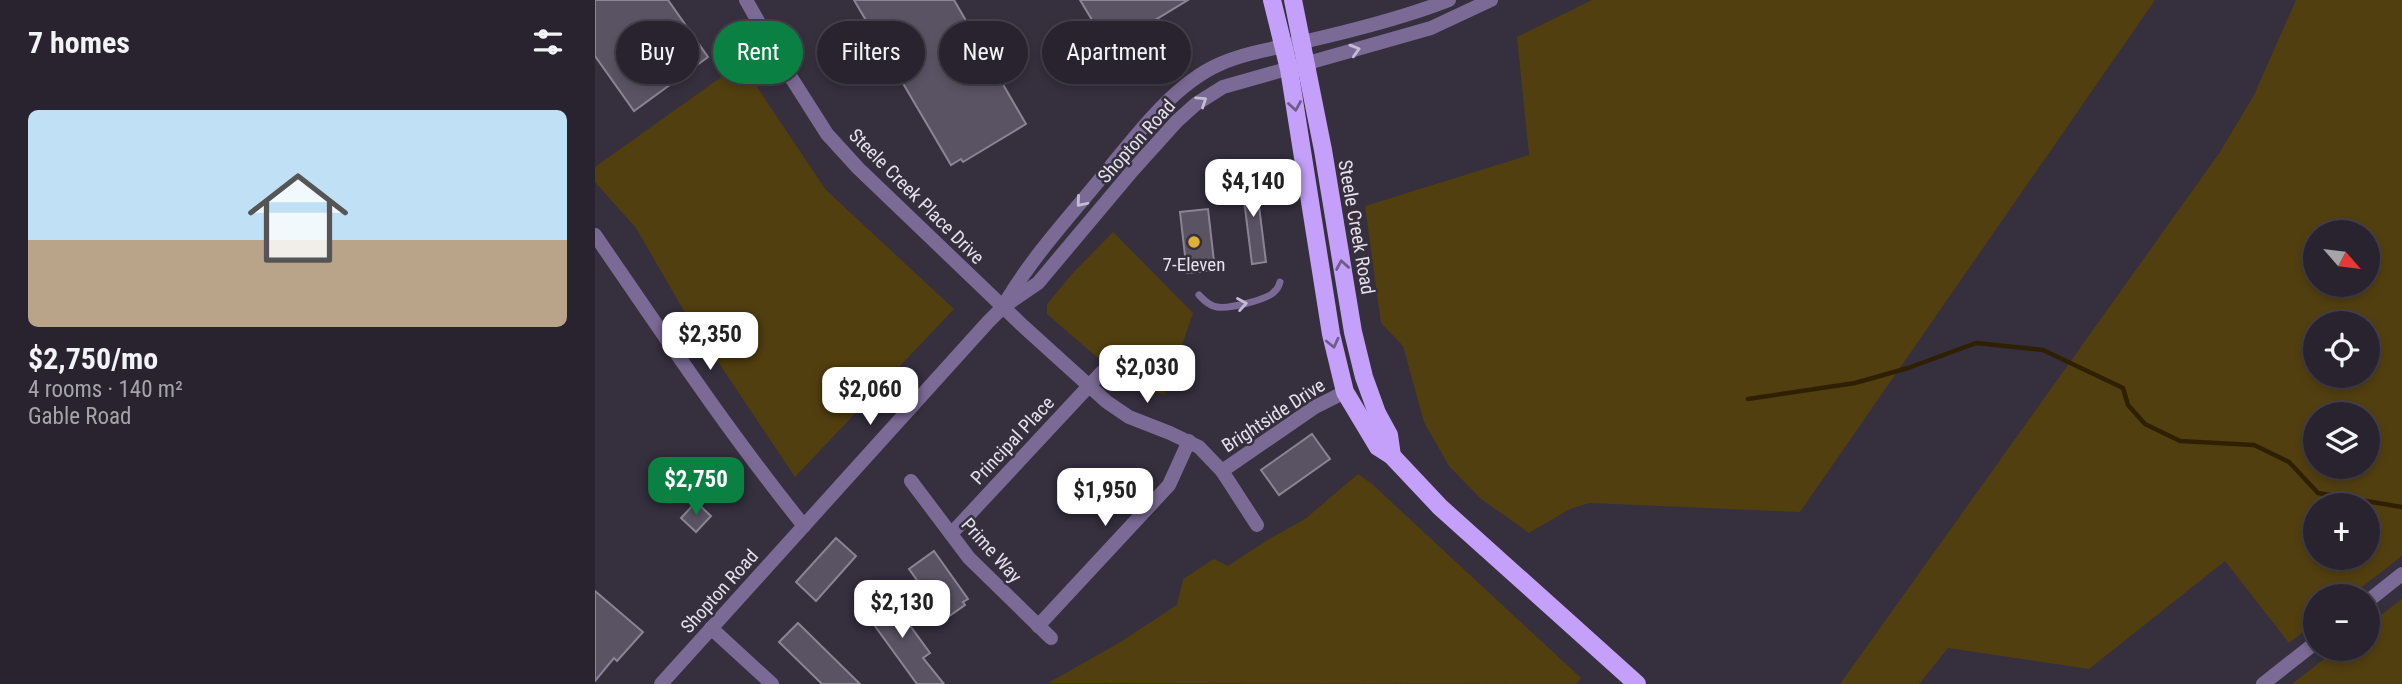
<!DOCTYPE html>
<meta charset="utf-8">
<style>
body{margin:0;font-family:"Roboto Condensed",sans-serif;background:#342f3a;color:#f1f3f6;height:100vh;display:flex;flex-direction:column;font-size:26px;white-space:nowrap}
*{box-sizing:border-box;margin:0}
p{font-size:23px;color:#a5a4aa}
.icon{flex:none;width:38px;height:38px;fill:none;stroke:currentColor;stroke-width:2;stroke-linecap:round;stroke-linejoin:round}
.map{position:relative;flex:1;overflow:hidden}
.details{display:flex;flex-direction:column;background:#28232e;width:595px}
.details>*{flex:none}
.hud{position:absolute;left:21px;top:21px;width:665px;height:63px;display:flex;gap:14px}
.needle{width:46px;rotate:118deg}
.buttons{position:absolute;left:1708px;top:220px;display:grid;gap:14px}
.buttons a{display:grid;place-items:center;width:77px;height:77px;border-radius:50%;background:#28232e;box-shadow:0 4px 10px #0003,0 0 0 2px #44404a;font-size:35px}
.price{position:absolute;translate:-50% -60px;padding:0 16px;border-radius:14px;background:#fff;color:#222;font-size:23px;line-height:46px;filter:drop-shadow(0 2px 4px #0008)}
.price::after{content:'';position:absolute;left:50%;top:42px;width:21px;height:16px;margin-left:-10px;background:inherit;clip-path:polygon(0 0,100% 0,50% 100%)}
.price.current{background:#0b8043;color:#fff}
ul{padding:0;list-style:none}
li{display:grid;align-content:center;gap:14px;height:371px;padding:0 28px}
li+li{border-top:2px solid #44404a}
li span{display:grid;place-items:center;height:217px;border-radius:10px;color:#555}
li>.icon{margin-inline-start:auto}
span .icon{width:126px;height:126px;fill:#fffc;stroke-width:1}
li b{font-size:30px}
h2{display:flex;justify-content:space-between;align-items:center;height:84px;padding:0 28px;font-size:30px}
.tag{padding:0 24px;border-radius:32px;background:#28232e;box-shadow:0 4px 10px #0003,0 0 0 2px #44404a;font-size:24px;line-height:63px}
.tag.current{background:#0b8043;color:#fff}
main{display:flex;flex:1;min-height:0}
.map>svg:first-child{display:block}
.green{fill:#523f10;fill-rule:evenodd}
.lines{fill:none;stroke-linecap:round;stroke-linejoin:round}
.stream{stroke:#2f2100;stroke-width:4.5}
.building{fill:#595364;stroke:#8b8496;stroke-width:2}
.service{stroke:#7b6a96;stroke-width:7}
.minor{stroke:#7b6a96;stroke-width:14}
.tertiary{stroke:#7b6a96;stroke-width:14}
.primary{stroke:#c5a0fa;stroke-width:18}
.oneway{stroke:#c5bdd2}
.oneway2{stroke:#6f5c89}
.poi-dot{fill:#e0b034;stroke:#352f3e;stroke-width:2.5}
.labels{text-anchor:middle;stroke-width:5;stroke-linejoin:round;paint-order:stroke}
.street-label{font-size:19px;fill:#e5e1eb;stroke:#352f3e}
.poi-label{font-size:19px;fill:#e5e1eb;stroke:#352f3e}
</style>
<main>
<section class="details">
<h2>7 homes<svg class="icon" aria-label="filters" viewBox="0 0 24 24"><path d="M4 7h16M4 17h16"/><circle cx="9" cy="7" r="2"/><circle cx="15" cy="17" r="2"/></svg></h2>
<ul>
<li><span style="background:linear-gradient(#bfe0f5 60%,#b9a48a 0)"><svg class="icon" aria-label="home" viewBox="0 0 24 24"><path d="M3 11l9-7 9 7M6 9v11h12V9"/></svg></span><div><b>$2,750/mo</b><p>4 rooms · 140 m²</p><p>Gable Road</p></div></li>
</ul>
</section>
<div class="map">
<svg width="1807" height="684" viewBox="0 0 1807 684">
<rect width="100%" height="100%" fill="#352f3e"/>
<!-- green -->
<g class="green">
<polygon points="997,0 1560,0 1205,512 994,503 975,509 934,533 885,498 854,466 829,422 808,346 786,323 770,206 934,155 922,37"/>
<path d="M1701,0H1807V556L1754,597H1720V623L1694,643L1630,561L1494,669L1353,648L1324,684H1245L1625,152L1659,95ZM1720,233H1773V285H1720ZM1720,324H1773V376H1720ZM1720,415H1773V467H1720ZM1720,506H1773V558H1720Z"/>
<polygon points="146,63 231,190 359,309 200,477 89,311 41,228 0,182 0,167"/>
<polygon points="518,232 598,313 570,395 547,389 497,353 452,314 452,304 478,273"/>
<polygon points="763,474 777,484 986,678 981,684 453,683 522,644 582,605 588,579 619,559 633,566 674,539 710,519"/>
<polygon points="1807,599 1807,684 1697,684 1742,649 1773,649 1773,625"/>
</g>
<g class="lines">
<!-- stream -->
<polyline class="stream" points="1153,399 1260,383 1313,368 1381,343 1448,350 1528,388 1533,405 1550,424 1585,441 1659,445 1694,462 1723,493 1807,507"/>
</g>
<!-- building -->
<g class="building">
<polygon points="0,0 73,0 113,57 39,111 0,56"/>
<polygon points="259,0 359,0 431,124 368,162 366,159 356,165"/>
<polygon points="485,0 593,0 514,48"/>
<polygon points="660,174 671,262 657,264 646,176"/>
<polygon points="613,209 620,270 592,273 585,212"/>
<polygon points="717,434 735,459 684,495 666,470"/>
<polygon points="101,502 116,516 101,532 86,518"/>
<polygon points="241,538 261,556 221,601 201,582"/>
<polygon points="339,551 373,599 368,602 370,605 350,619 314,569"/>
<polygon points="0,591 48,632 22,661 19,658 0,681"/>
<polygon points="292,594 335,653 328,658 349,684 322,684 269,611"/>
<polygon points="203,623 265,684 227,684 184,642"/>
</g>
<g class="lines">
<!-- service -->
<path class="service" d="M604,295C609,300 614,306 622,307C633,309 673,300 680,291C683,289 684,285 685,282"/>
<!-- minor -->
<g class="minor">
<polyline points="151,0 185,60 232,134 263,168 428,326 512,402 534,417 575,433 604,447 627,471 662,525"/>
<path d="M0,235C68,334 134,433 209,526"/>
<polyline points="627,471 720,407 750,392"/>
<polyline points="316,481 374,558 456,638"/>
<polyline points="356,534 507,372"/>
<polyline points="1773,601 1807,574"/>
<polyline points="443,626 574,485 594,441"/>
<polyline points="116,628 177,684"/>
<polyline points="1668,684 1720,643"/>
</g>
<!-- tertiary -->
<g class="tertiary">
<path d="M410,303C435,261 466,226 497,189C532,148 574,86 625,64C653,52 682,48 712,41C760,30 808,18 854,0"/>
<polyline points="66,684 393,322 408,307 443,283 537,171 582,121 601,104 628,87 836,28 896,0"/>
</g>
<!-- primary -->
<g class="primary">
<polyline points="677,0 694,69 736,334 750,392 783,447 797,456 845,507 1042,684"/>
<polyline points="698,0 728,150 758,332 769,377 782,413 794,435 797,456"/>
</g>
</g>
<!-- one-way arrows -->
<defs><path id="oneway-chevron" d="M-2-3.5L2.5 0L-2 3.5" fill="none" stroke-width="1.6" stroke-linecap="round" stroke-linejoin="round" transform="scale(1.75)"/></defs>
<g class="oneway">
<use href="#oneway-chevron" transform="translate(760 50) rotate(-16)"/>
<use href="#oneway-chevron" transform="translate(607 101) rotate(-34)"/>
<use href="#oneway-chevron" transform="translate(486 202) rotate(130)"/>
<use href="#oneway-chevron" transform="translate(647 304) rotate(-10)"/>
</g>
<g class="oneway2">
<use href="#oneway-chevron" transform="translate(700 106) rotate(81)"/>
<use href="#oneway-chevron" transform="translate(747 265) rotate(-100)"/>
<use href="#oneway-chevron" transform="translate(738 343) rotate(77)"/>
</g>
<!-- markers -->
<circle class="poi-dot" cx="599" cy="242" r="7"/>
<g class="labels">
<!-- street labels -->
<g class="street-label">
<text transform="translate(541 141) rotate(-48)" y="7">Shopton Road</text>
<text transform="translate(322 196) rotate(45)" y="7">Steele Creek Place Drive</text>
<text transform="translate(762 227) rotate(80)" y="7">Steele Creek Road</text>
<text transform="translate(678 415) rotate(-33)" y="7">Brightside Drive</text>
<text transform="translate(417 440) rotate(-47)" y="7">Principal Place</text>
<text transform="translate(397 550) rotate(48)" y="7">Prime Way</text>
<text transform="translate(124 591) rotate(-48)" y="7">Shopton Road</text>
</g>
<!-- poi labels -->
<g class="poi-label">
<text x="599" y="271">7-Eleven</text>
</g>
</g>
</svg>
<div class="buttons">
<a><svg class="needle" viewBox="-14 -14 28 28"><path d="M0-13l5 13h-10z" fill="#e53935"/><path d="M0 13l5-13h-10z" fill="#a5a4aa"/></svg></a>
<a><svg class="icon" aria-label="locate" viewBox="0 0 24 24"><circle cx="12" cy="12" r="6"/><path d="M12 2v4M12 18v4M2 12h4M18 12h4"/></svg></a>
<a><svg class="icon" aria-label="layers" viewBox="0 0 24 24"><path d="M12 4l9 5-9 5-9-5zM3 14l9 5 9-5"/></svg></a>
<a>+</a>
<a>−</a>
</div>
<b class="price" style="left:658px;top:219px">$4,140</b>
<b class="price" style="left:115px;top:372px">$2,350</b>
<b class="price" style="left:552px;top:405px">$2,030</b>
<b class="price" style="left:275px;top:427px">$2,060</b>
<b class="price current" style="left:101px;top:517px">$2,750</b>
<b class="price" style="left:510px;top:528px">$1,950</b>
<b class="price" style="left:307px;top:640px">$2,130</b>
<div class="hud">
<a class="tag">Buy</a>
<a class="tag current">Rent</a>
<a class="tag">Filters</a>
<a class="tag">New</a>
<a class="tag">Apartment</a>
</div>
</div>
</main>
